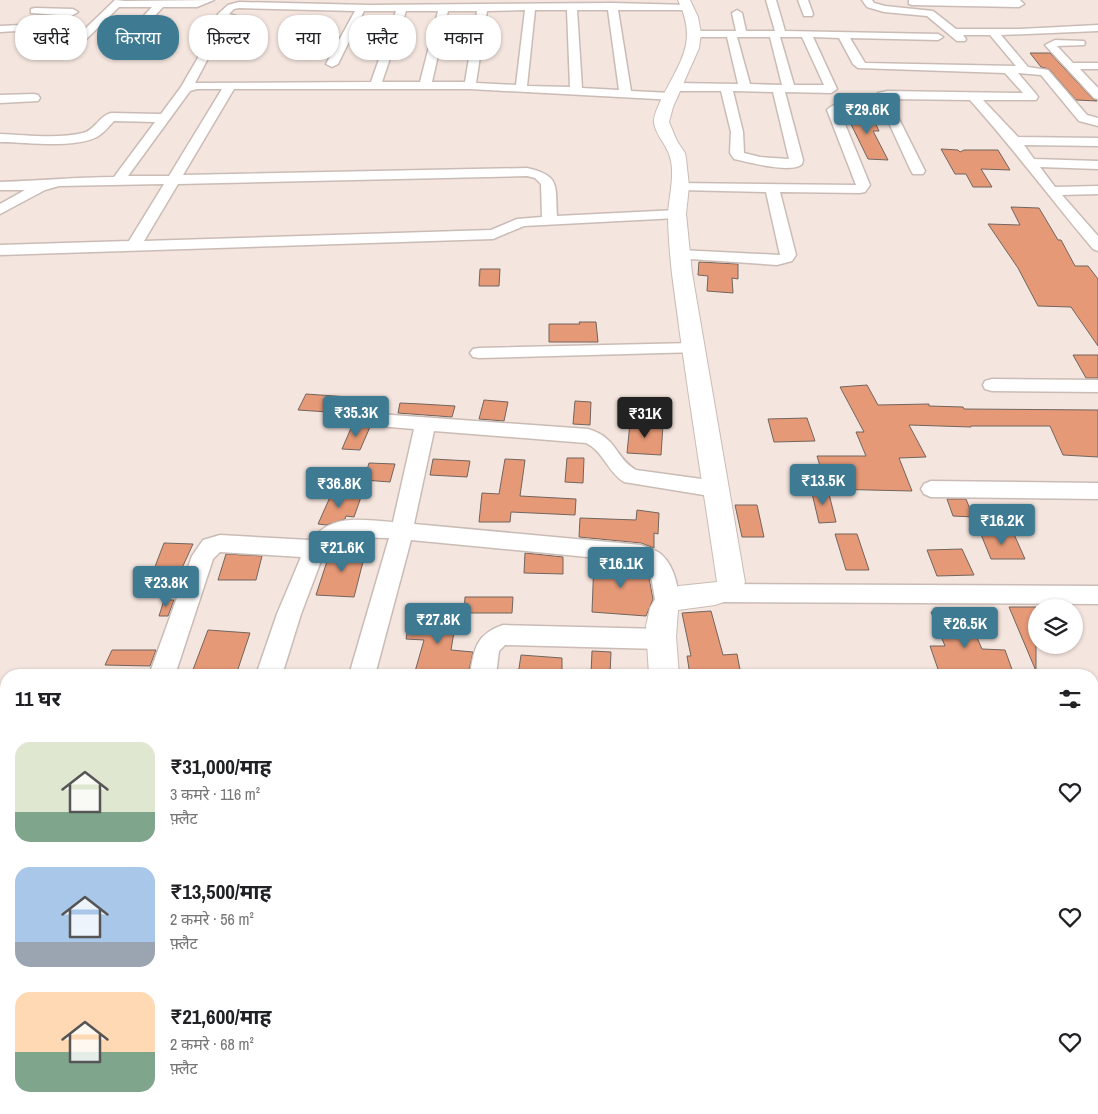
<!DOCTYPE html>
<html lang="hi">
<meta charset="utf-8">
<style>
body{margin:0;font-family:"Archivo Narrow","Noto Sans Devanagari",sans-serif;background:#f2f2f2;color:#202124;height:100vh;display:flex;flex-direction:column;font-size:19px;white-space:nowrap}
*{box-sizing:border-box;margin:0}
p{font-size:16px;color:#757577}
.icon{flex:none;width:28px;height:28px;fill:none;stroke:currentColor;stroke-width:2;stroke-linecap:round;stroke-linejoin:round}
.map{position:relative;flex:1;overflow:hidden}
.panel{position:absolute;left:0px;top:669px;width:1099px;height:446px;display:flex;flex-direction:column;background:#fff;border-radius:20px 20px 0 0;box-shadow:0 1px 4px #0004}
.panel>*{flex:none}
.top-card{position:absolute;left:15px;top:15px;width:500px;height:45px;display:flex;gap:10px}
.fabs{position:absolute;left:1028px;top:599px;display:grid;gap:10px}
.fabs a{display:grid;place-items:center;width:55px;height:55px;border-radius:50%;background:#fff;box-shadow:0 1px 4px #0004;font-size:25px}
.price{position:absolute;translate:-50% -42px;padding:0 11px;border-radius:5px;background:#3e7b92;color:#fff;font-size:16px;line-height:32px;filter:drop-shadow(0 1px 2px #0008)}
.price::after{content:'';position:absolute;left:50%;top:30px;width:15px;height:11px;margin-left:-8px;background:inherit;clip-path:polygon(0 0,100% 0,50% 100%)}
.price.on{background:#222;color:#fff}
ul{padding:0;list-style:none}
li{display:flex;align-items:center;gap:15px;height:125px;padding:0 15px}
li span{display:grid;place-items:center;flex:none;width:140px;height:100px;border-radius:15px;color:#555}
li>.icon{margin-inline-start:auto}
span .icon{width:60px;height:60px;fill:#fffc;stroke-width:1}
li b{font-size:21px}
h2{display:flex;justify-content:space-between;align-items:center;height:60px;padding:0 15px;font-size:21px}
.pill{padding:0 18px;border-radius:20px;background:#fff;box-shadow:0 1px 4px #0004;font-size:18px;line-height:45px}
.pill.on{background:#3e7b92;color:#fff}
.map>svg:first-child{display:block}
.building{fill:#e59977;stroke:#72655f}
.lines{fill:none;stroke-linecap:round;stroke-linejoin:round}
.minor-casing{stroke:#cabcb5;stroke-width:3}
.tertiary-casing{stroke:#cabcb5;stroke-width:2}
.minor{fill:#fff;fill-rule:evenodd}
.tertiary{fill:#fff;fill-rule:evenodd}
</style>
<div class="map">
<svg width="1098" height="1114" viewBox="0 0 1098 1114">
<rect width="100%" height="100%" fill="#f4e5de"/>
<!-- building -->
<g class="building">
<polygon points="1030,53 1050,53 1093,99 1097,101 1076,100 1049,69 1041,67"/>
<polygon points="846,114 871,114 879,131 873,131 888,160 868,159"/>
<polygon points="941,149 958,150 960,152 964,150 998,150 1010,170 981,169 992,187 973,187 966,174 955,174"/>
<polygon points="1011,207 1039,208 1058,240 1061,240 1075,266 1088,266 1098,279 1098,346 1071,307 1038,306 1018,268 988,224 1020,225"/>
<polygon points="699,262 738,264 738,279 732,278 733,293 707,291 708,276 698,275"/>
<polygon points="480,269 500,269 499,286 479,286"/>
<polygon points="579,322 596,322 598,342 549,342 549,324 580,324"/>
<polygon points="1073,355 1098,355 1098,378 1086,378"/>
<polygon points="867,385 878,405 929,404 929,406 963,407 964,409 1098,410 1098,457 1063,455 1050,426 971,426 971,427 909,425 926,457 899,458 912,491 827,489 817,456 866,456 856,432 864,432 840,387"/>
<polygon points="306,394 349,397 344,410 330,410 328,412 298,410"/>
<polygon points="484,400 508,402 504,421 479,419"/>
<polygon points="575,401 591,402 590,425 573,424"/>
<polygon points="400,403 421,404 455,406 452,417 398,413"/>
<polygon points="807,418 815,441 774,442 768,419"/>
<polygon points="630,423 663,425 661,455 627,453"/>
<polygon points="352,426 370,427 360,450 342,449"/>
<polygon points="567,458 584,458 583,483 565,482"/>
<polygon points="433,459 470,461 467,477 430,475"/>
<polygon points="505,459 525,460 520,496 576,499 575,515 511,512 510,522 479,522 482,493 499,494"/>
<polygon points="369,463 395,464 390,482 364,480"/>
<polygon points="811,489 828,490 836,522 819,523"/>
<polygon points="331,495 361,497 354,517 346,516 345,519 326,525 318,524"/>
<polygon points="947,499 966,499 973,517 953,516"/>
<polygon points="735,505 757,505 764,537 742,537"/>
<polygon points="637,510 659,513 658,534 654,533 654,548 641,543 579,537 580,518 636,520"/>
<polygon points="980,532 1013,532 1025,559 991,559"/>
<polygon points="835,534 857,534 869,570 846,570"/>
<polygon points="164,543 193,544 171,592 145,593"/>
<polygon points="331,549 366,550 354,597 316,595"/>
<polygon points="962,549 974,575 937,576 927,550"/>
<polygon points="525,553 563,557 563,574 524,573"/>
<polygon points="226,554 262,556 256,580 218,580"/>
<polygon points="594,560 638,564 643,568 649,578 653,599 646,616 592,612"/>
<polygon points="465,597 513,597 512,613 464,613"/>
<polygon points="164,600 174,600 168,616 159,616"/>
<polygon points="1009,607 1036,607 1036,671"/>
<polygon points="711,611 723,655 737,654 741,675 690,675 687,656 691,656 682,613"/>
<polygon points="965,611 982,649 1005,650 1014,675 940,675 930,646 945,646 931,612"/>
<polygon points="411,612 457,614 451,650 473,652 468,675 414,675 424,640 406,639"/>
<polygon points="208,630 250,633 236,675 191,675"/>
<polygon points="112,650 156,650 150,666 105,665"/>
<polygon points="592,651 611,652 610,675 591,674"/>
<polygon points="521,655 562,658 562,675 518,675"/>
</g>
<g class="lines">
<defs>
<g id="minor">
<polygon points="115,0 125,1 214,0 197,7 163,7 129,44 125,45 120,42 121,40 152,7 119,7 71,54 63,54 62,52 63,50"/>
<path d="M766,0H776L785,31L938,34L943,37L938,40L850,38L865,63L1016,66L990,35H963L966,39L965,41H957L927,16L884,12L867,7L862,0H872L874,3L885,6L933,11L956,29H1020L1098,25V31L1001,35L1028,67L1048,70L1087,115L1098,118V126L1079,121L1041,75L1018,73L1036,94L1038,97L1036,100H983L1018,137L1098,138V146L1024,145L1034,159L1098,161V169L1040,167L1055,187L1098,186V194L1062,195L1098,236V251L1093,249C1051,199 1013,148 970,100L889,99L925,171L923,174H913L911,171L884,112H840L870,185L865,192L860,193L780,192L796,255L792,261L777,265L675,258L672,255L675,252L680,250L780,255L766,192L680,190L675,189L673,186L675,183L856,185L827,110C838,98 865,104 880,105L876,96L878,93L887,91L1023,93L1005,73L858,68L853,64L839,38L813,37L837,89L831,93L785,92L803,160L802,164C793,174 747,162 734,159L730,153L731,132L721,91H676L670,87L676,83L738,84L727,37H694L689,34L694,31H736L732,13L737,10L742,13L746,31H775ZM737,37H770L782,85L750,84ZM780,37H802L824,85H794ZM733,91L773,92L789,159L760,157L744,153L743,132Z"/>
<polygon points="798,0 808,0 813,14 812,16 804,16"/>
<polygon points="909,0 1020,0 1024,4 1019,7 912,5 909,4"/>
<path d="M239,2L369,5L612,3L691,5V9L688,10H618L631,91L671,93L677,97L675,100L470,89H234L183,175L527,168C561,176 555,185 557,216L677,210L682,211L684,214L682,217L677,218L524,226L493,239L0,255V245L129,241L164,184L59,186L45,190L0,214V204L25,190H0V182C38,181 76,177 114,177L155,122L114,121C109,126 104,133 97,137C72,149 28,142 0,142V134C25,135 59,139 83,133C95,130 99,116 111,113L161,114L181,87L203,49L207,48L212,51L195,83L371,82L396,11H364L338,64L332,67L326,64L355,11L239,8L234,9L229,14L236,16V20L222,35H214L213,33L225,20L218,18V14L228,5ZM525,10L516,85L476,83L487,11ZM535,10H567L570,87L527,86ZM577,10H608L619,90L582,88ZM406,11H438L420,82H382ZM448,11H477L465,82H432ZM197,89H222L169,176H128L190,91ZM527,176L535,178L541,184L542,217L517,219L491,230L144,241L178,184Z"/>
<polygon points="35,8 73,9 78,12 49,29 0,32 0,26 43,24 58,15 31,13 31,9"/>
<polygon points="1055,40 1084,41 1085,43 1084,45 1057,46 1073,63 1098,63 1098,69 1080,69 1098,88 1098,99 1094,98 1045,45"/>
<polygon points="34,94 38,95 40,98 38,101 0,103 0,95"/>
<polygon points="693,343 699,344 702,348 699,352 479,358 473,357 470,353 473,349 479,348"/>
<polygon points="992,379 1098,380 1098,392 992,391 985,389 983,385 985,381"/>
<path d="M337,411L588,429C618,438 614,457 636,470L716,481L723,484L726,489L723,494L716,497L624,482C608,472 603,451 586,443L434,431L414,524L641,545C648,548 657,550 662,555C674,566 683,595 675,610L667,613L659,610C650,593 657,572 639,562L411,540L375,675H349L389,538L343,537L336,541L324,553L301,614L282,675H256L277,614L301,557L220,552L213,559L175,675H149L192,556L203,540L220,535L310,540C335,513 359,520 393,522L414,429L330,422L327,417L330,412Z"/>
<polygon points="931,481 1098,483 1098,499 931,497 924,494 921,489 924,484"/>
<polygon points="721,584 1098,586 1098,604 721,602 713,600 709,593 713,586"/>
<path d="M503,625L661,629L670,632L673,639L670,646L661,649L505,645L499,651L496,675H470C474,649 476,634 503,625Z"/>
<rect x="1092" y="752" width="6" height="26"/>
<polygon points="6,825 6,865 0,868 0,827"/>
<polygon points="1092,909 1098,911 1098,954 1092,951"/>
<polygon points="381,1109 416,1109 415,1114 379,1114"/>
<polygon points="962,1109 997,1109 999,1114 963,1114"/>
</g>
<g id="tertiary">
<path d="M678,0H690L698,17L701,33L699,48L673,107L669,122L677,141L685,153L686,159L689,186L686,214L692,273L745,582L739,597L715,605L678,610L676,637L679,675H649L646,626L650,608L658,594L679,586L717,582C702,479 685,377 672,274C670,255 668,233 668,214C669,196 676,171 669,154C665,143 656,135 654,123C653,117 658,107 660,102C679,62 699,44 678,0Z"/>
<polygon points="670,1109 713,1109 715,1114 671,1114"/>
</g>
</defs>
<!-- minor casing -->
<use href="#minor" class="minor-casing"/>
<!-- tertiary casing -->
<use href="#tertiary" class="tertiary-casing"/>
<!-- minor -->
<use href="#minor" class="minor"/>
<!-- tertiary -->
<use href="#tertiary" class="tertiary"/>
</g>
</svg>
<div class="fabs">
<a><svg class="icon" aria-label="layers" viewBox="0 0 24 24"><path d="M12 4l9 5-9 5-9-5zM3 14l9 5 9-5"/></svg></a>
</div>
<b class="price" style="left:867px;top:135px">₹29.6K</b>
<b class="price" style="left:356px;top:438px">₹35.3K</b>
<b class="price on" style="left:645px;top:439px">₹31K</b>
<b class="price" style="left:823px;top:506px">₹13.5K</b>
<b class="price" style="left:339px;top:509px">₹36.8K</b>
<b class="price" style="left:1002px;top:546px">₹16.2K</b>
<b class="price" style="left:342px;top:573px">₹21.6K</b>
<b class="price" style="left:621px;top:589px">₹16.1K</b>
<b class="price" style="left:166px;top:608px">₹23.8K</b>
<b class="price" style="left:438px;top:645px">₹27.8K</b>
<b class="price" style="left:965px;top:649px">₹26.5K</b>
<div class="top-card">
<a class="pill">खरीदें</a>
<a class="pill on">किराया</a>
<a class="pill">फ़िल्टर</a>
<a class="pill">नया</a>
<a class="pill">फ़्लैट</a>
<a class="pill">मकान</a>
</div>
<section class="panel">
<h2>11 घर<svg class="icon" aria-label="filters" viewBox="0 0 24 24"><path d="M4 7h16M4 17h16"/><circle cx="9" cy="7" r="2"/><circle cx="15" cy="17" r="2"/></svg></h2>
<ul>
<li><span style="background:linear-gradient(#dfe7d0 70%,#7fa58c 0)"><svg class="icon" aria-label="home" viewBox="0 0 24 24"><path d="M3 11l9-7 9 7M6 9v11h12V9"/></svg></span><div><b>₹31,000/माह</b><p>3 कमरे · 116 m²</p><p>फ़्लैट</p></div><svg class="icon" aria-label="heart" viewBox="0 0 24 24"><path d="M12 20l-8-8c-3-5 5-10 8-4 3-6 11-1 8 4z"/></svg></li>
<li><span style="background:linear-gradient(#a9c7e8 75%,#9aa5b1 0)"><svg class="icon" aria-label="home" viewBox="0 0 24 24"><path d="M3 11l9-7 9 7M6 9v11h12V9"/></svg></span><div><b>₹13,500/माह</b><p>2 कमरे · 56 m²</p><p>फ़्लैट</p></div><svg class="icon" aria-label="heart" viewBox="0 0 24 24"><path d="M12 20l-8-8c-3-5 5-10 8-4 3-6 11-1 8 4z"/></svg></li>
<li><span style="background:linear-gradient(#ffd9b3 60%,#7fa58c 0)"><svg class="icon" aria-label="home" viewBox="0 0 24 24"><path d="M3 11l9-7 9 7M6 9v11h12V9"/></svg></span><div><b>₹21,600/माह</b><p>2 कमरे · 68 m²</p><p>फ़्लैट</p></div><svg class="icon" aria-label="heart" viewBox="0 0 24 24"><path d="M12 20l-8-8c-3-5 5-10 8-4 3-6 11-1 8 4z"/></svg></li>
</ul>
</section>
</div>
